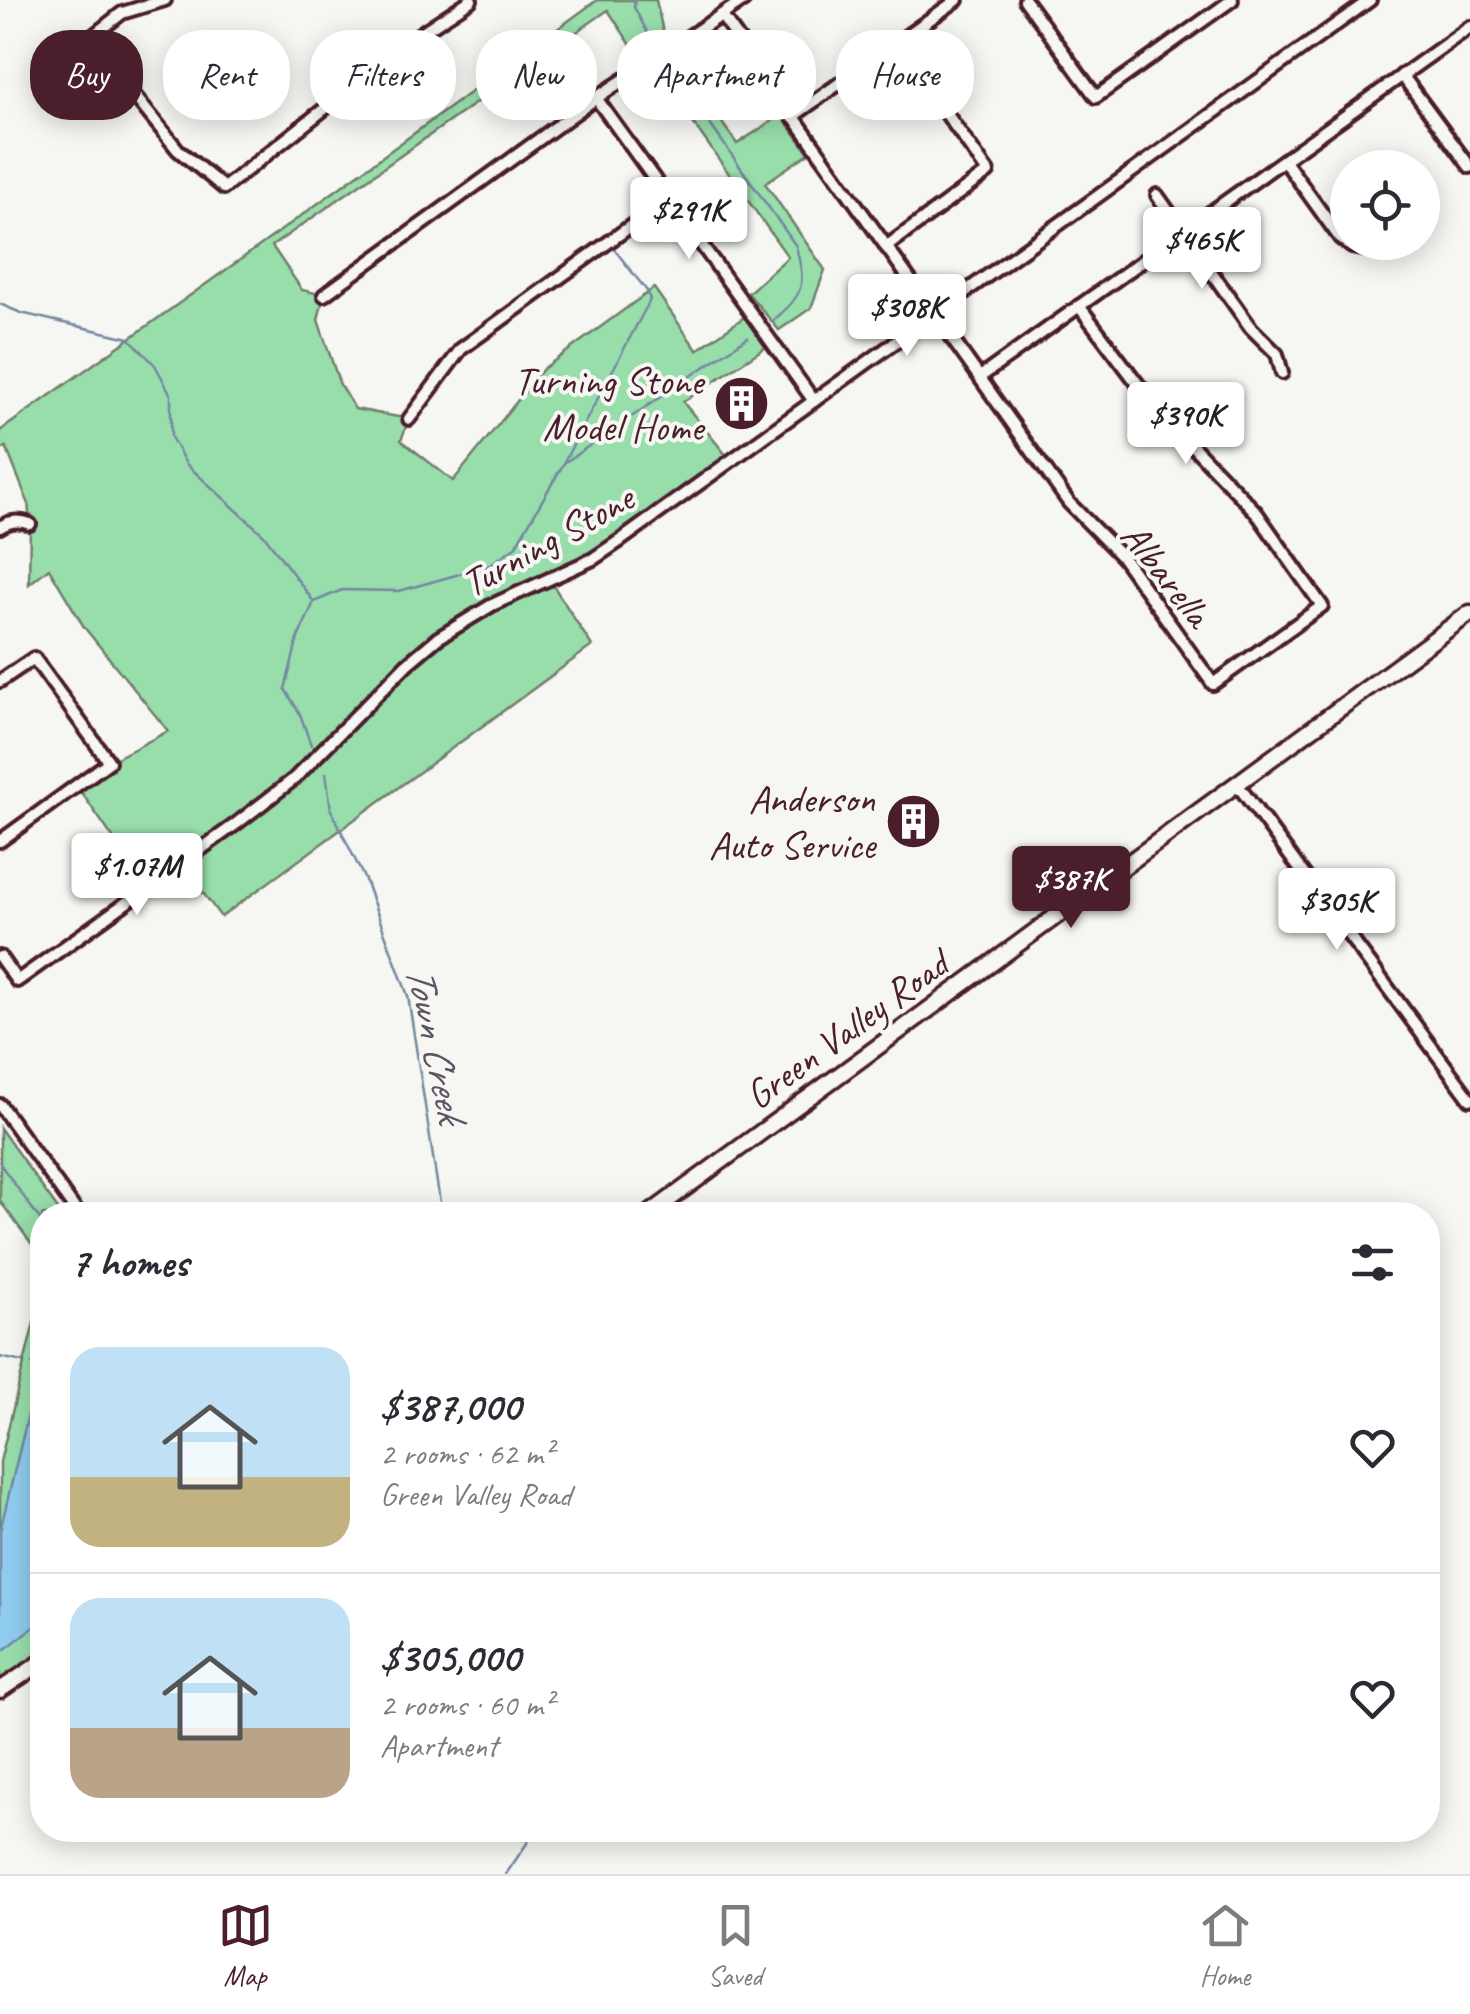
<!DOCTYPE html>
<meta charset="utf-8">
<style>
body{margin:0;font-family:Caveat,sans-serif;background:#f2f2f3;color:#2b2b33;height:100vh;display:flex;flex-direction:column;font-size:38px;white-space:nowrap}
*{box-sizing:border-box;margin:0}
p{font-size:32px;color:#7c7c81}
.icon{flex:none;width:55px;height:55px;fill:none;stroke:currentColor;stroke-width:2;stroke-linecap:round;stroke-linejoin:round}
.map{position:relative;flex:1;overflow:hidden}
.drawer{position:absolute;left:30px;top:1202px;width:1410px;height:640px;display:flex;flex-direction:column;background:#fff;border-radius:40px;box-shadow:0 5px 25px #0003}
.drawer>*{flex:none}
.top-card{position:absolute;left:30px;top:30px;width:1410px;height:90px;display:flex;gap:20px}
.tools{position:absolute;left:1330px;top:150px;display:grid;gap:20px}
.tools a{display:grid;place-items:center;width:110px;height:110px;border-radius:50%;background:#fff;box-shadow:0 5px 25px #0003;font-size:50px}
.price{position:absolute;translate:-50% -85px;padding:0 22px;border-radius:10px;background:#fff;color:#222;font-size:32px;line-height:65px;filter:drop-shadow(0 2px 5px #0008)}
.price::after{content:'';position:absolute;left:50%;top:60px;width:30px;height:22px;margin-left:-15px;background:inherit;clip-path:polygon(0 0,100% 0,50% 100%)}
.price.selected{background:#4a1f2b;color:#fff}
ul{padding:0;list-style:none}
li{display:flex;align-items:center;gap:30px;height:250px;padding:0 40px}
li+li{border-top:2px solid #e1e1e2}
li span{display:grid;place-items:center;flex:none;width:280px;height:200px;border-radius:30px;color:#555}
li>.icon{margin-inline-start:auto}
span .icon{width:120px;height:120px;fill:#fffc;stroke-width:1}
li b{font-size:42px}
h2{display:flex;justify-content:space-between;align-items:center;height:120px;padding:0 40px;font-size:42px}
.tag{padding:0 35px;border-radius:40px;background:#fff;box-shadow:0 5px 25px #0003;font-size:35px;line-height:90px}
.tag.selected{background:#4a1f2b;color:#fff}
.dock{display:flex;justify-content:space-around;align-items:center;height:140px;border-top:2px solid #e1e1e2;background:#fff;font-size:28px;color:#7c7c81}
.dock a{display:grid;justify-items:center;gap:5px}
.dock .selected{color:#4a1f2b}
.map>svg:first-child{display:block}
.green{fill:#98deab;stroke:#717e6b;stroke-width:2.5}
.water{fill:#8fccef;stroke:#7387a1;stroke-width:2.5}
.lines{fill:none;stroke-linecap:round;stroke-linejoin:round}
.stream{stroke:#7387a1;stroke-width:2.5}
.street-casing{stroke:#4a1f2b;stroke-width:18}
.secondary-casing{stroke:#4a1f2b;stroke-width:21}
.street{stroke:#f6f6f2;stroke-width:10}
.secondary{stroke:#f6f6f2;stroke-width:14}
.labels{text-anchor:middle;stroke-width:8;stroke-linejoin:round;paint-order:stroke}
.poi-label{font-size:40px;fill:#4a1f2b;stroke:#f6f6f2;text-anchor:end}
.street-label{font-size:40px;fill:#4a1f2b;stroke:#f6f6f2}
.water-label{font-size:42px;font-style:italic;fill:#5f5366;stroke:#f6f6f2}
</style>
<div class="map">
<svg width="1470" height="1874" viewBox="0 0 1470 1874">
<rect width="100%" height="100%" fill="#f6f6f2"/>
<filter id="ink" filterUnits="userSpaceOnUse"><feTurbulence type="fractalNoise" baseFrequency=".01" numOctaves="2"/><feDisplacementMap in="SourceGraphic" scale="20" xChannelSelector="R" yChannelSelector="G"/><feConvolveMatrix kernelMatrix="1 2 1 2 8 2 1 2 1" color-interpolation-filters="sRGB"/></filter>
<g filter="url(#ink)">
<!-- green -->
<g class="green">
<polygon points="597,0 656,0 665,41 737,144 781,115 809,153 765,183 825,270 811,308 779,330 748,293 788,257 657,72 640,59 608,10 272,246 302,290 324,295 318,320 340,385 355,409 409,419 401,440 453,481 543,369 654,288 697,350 750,313 772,343 683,402 731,461 621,540 549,579 592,646 221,917 181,863 147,887 77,786 109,762 168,731 84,627 49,568 29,584 30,524 28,502 6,447 0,451 0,431 272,237"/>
<polygon points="0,1128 62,1215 42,1215 42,1258 0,1201"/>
<polygon points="42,1290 42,1653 0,1686 0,1462"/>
</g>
<!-- water -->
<polygon class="water" points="42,1357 42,1621 0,1653 0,1531"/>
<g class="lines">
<!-- stream -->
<g class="stream">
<polyline points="635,0 634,7 654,45"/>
<path d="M669,66L796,246C806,288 804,293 773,321"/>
<polyline points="0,304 21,313 129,338 155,365 171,395 171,437 186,464 264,535 314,602 298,638 285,689 300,714 311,745"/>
<polyline points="565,460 650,300 647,291 614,249"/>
<polyline points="314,602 342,590 399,591 488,566 515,547 564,463 748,337"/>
<polyline points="326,773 331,810 365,880 408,996 442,1215"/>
<polyline points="0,1164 42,1222"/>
<polyline points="0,1357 23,1362"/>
<polyline points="32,1364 42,1367"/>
<polyline points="506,1874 536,1830"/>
</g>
<defs>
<g id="street">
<polyline points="165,0 122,13 89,39 178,150 224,188 418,35 471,0"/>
<polyline points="1025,0 1096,97 1232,0"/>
<polyline points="722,16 1069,503 1123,558 1213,684 1322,606 1256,512 1156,408 1079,306"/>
<polyline points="1402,75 1470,167"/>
<polyline points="596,98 814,401"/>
<polyline points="792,117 957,0"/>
<polyline points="1284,160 1340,238 1352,247 1364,249"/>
<polyline points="1157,195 1251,328 1277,354 1282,373"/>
<polyline points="886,247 988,172 896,43"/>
<polyline points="324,295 596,98 744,0"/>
<polyline points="980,377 1470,27"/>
<polyline points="409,419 461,349 668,199"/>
<path d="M0,527C9,521 20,520 30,524"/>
<polyline points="0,681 34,658 109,762 0,841"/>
<polyline points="1237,784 1470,1099"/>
<polyline points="0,957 17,981 236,824 294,779 407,664 438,638 492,605 593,559 621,540 1370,0"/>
<polyline points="0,1105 79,1215"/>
</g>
<g id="secondary">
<polyline points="648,1215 1470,613"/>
<polyline points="0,1690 42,1662"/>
</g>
</defs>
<!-- street casing -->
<use href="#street" class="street-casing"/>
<!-- secondary casing -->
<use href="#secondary" class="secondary-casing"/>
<!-- street -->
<use href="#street" class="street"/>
<!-- secondary -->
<use href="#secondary" class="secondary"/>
</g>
</g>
<!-- icons -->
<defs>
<symbol id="building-disc" viewBox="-11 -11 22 22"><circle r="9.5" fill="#4a1f2b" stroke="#f6f6f2"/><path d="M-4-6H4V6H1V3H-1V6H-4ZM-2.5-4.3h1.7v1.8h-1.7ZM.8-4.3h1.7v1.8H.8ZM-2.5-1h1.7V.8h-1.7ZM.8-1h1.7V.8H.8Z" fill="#fff"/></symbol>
</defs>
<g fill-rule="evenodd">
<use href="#building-disc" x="710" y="372" width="63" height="63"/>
<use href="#building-disc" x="882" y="790" width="63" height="63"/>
</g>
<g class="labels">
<!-- poi labels -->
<g class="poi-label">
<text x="703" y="394">Turning Stone<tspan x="703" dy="46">Model Home</tspan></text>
<text x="875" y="812">Anderson<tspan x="875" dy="46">Auto Service</tspan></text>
</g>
<!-- street labels -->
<g class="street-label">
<text transform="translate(547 540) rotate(-29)" y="14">Turning Stone</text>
<text transform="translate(1167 574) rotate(52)" y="14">Albarella</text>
<text transform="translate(846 1029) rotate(-36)" y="14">Green Valley Road</text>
</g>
<!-- water labels -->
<g class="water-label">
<text transform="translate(437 1043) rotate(78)" y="15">Town Creek</text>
</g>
</g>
</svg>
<div class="tools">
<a><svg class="icon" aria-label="locate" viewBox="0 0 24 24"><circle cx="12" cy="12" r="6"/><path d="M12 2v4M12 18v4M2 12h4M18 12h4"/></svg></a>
</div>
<b class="price" style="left:689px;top:262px">$291K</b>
<b class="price" style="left:1202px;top:292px">$465K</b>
<b class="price" style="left:907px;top:359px">$308K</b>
<b class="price" style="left:1186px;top:467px">$390K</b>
<b class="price" style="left:137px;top:918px">$1.07M</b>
<b class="price selected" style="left:1071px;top:931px">$387K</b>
<b class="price" style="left:1337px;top:953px">$305K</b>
<div class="top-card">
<a class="tag selected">Buy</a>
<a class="tag">Rent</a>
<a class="tag">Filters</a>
<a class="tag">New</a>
<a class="tag">Apartment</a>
<a class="tag">House</a>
</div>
<section class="drawer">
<h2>7 homes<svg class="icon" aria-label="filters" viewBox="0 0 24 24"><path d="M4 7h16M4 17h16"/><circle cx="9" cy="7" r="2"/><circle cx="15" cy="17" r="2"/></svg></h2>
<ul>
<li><span style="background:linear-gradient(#bfe0f5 65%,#c2b280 0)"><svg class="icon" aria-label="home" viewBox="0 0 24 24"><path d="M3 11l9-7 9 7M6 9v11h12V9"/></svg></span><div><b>$387,000</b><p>2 rooms · 62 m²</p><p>Green Valley Road</p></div><svg class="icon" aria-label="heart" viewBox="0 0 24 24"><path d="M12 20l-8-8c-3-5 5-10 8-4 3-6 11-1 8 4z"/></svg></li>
<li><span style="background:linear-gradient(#bfe0f5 65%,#b9a48a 0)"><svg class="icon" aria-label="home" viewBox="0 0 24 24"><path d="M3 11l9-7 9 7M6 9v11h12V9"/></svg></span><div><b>$305,000</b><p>2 rooms · 60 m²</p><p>Apartment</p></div><svg class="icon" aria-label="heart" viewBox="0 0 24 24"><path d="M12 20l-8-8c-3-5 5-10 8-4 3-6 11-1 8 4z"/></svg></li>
</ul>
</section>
</div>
<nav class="dock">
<a class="selected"><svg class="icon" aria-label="map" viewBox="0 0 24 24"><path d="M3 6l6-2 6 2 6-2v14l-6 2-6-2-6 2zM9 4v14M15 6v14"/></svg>Map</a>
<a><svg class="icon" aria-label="saved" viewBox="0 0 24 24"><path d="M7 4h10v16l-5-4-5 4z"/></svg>Saved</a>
<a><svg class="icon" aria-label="home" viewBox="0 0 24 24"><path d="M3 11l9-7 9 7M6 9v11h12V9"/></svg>Home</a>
</nav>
